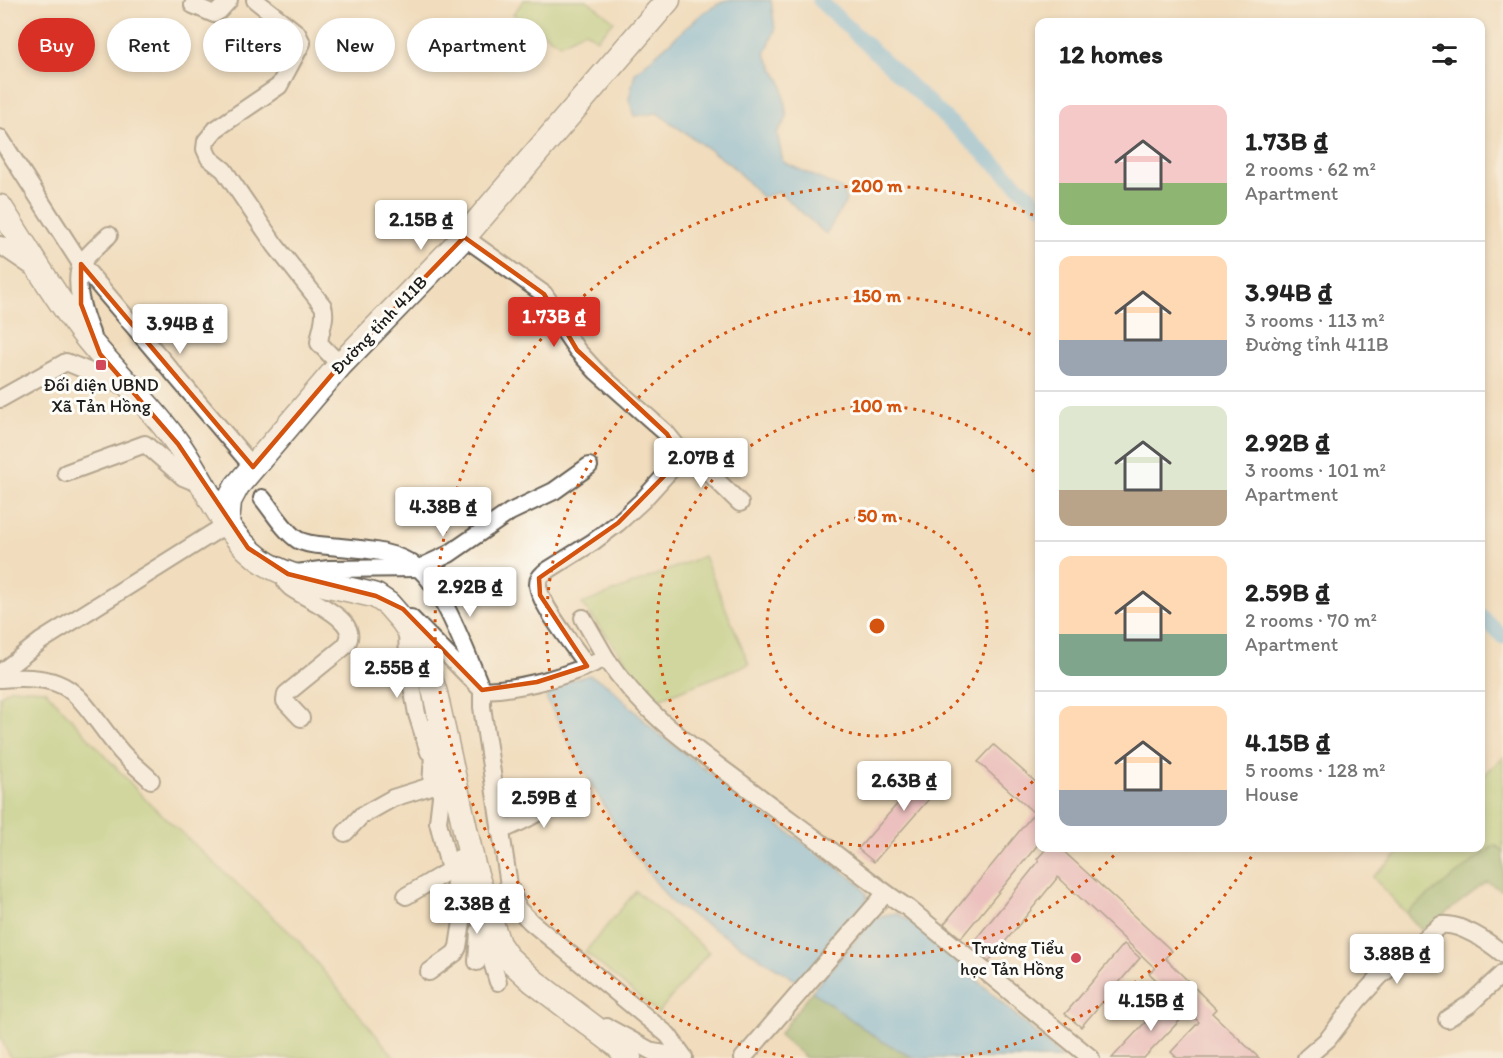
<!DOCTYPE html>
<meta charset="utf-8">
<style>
body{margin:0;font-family:Itim,sans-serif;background:#f6f6f6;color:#222;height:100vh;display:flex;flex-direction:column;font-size:22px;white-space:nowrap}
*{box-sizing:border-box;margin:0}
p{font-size:20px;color:#767676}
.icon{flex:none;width:33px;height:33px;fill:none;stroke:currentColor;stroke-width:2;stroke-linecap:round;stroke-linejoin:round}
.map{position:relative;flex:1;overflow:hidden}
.drawer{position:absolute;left:1035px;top:18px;width:450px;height:834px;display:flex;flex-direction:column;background:#fff;border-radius:12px;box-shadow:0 3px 9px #0003}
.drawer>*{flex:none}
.hud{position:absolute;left:18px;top:18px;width:570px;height:54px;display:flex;gap:12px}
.price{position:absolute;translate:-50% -51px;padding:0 14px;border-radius:6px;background:#fff;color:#222;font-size:20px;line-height:39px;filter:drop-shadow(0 2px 3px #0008)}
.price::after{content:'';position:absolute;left:50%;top:36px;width:18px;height:14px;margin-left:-9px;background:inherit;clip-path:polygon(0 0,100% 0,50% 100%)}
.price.on{background:#d93025;color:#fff}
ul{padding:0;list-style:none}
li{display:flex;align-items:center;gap:18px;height:150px;padding:0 24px}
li+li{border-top:2px solid #e0e0e0}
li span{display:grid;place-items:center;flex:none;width:168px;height:120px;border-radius:12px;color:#555}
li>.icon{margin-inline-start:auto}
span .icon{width:72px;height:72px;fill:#fffc;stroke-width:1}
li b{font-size:26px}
h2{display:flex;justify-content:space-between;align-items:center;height:72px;padding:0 24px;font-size:26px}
.tag{padding:0 21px;border-radius:27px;background:#fff;box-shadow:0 3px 9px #0003;font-size:21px;line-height:54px}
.tag.on{background:#d93025;color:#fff}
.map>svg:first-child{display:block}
.green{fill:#abcf79;stroke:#64764a;stroke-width:1.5}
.forest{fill:#88b269;stroke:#526742;stroke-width:1.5}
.water{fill:#6ebbe8;stroke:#456c82;stroke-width:1.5}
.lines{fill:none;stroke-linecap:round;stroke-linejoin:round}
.canal{stroke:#6ebbe8;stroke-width:15}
.building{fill:#e59dbe}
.minor-casing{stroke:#676054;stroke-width:20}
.secondary-casing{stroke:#676054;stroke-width:27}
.minor{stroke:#fff;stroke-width:16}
.secondary{stroke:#fff;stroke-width:24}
.marked{fill:none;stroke:#d4530e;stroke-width:4.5;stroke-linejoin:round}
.ring{fill:none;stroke:#d4530e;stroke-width:3;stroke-dasharray:3 6}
.poi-dot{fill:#d1495b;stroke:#fdfcf7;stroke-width:2}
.labels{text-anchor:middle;stroke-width:6;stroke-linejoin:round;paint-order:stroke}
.street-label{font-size:18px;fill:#1c1c1c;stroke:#fdfcf7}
.poi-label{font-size:18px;fill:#1c1c1c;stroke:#fdfcf7}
.centre{fill:#d4530e;stroke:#fdfcf7;stroke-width:3}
.ring-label{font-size:18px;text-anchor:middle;font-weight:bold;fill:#d4530e;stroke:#fdfcf7;stroke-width:6;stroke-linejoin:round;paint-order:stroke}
</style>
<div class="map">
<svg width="1503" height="1058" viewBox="0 0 1503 1058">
<rect width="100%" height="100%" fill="#fdfcf7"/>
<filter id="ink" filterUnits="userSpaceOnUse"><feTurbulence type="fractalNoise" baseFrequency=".0167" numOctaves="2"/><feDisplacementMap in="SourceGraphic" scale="12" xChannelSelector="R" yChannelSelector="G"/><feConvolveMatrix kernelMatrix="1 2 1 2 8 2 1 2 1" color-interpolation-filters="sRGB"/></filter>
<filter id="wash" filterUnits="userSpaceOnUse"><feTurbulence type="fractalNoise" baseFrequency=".008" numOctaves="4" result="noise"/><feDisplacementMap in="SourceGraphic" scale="24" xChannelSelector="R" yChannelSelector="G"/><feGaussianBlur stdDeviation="1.35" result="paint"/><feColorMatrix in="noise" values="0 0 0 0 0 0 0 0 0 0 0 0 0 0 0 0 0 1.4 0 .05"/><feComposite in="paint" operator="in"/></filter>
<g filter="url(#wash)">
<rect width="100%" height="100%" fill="#f1ddbd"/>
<!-- green -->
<g class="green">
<polygon points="524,0 587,0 614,21 597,39 585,31 560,44 513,14"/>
<polygon points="704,556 749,664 656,700 582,604"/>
<polygon points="11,688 45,690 145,799 297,939 395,1058 11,1058 0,1037 0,696"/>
<polygon points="1503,757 1503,851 1495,845 1406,913 1373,877 1405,848 1480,848 1481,778"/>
<polygon points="636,891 709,952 658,1013 585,952"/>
</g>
<!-- forest -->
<g class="forest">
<polygon points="1495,845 1503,851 1503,891 1487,882 1422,931 1406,913"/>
<polygon points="812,991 880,1040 914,1058 806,1058 779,1035"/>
</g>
<!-- water -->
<g class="water">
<polygon points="726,0 771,0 775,30 765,54 782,83 787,118 777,133 783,162 842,189 846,201 826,234 779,192 762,197 731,165 657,113 634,116 629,99 635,73 704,12"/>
<polygon points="589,675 607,684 655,731 773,821 859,883 867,895 866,908 802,984 672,903 627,845 578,761 546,698 558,684"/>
<polygon points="896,913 914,923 1063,1058 914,1058 880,1040 812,991 872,921 884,915"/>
</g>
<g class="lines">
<!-- canal -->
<g class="canal">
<polyline points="819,0 1040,206"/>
<polyline points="1480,615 1503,637"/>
</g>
</g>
<g id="blocks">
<!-- building -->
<g class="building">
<polygon points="994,745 1040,786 1040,842 961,938 944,924 1034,813 978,762"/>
<polygon points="934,762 949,776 874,862 858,849"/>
<polygon points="1047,848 1060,848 1172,951 1165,958 1216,1009 1212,1013 1259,1058 1177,1058 1171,1052 1199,1022 1149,973 1155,968 1058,877 986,965 967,950 1039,861 1037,859"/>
<polygon points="1124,944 1140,958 1081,1027 1065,1014"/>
<polygon points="1167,999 1185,1015 1144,1058 1112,1058"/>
</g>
</g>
</g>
<g filter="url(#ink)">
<use href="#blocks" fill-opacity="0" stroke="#676054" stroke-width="1.5"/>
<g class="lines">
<defs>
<g id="minor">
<path d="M255,0L297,33L302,43L279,86L216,129L206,141L205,149L209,158L224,170L275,245L323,306C327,318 320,330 319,343L340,365"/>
<polyline points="193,5 214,14 219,11 229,0"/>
<polyline points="0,138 81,264 253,467"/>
<path d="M464,237L544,294L554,308L562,328L577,350L596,371L667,434L676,445L678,452L677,459L672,468L642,501L618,523L593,542L545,572C541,576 538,578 538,584C538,603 576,649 587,666"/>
<polyline points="0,245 34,268"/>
<path d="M91,333C84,316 72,281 82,263C88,253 101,243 109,235"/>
<polyline points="0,399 66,362 125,386"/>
<polyline points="678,452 698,462 740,503"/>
<polyline points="66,473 145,444 183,477 205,486"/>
<path d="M262,498C273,511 284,531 298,540C308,545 319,545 329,546C358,549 394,549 418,568C443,587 469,660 482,690C523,689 568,676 606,658C649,722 702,752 761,798C782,814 803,829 824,845C852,866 878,889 908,908L1091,1058"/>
<polyline points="411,618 482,690 482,707 509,885 518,909 531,922 668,1035 684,1057 653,1052 607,1027"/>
<polyline points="583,618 606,658"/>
<polyline points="407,628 408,664 417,714 429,752"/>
<polyline points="0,673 41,641 227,524"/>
<path d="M0,679C75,672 76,696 118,748C127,760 140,769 151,780"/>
<path d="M301,718L285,701L286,694L344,647C368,622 305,599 291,588L286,583L288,574L329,569L419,568L449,554L510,512L554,491L589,466"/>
<path d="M500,831C524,821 547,810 568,793"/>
<polyline points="345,833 361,816 393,798 431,786 435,723"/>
<polyline points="454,890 459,858"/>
<polyline points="406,896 450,870 438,822 444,771"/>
<polyline points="487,931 486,942 498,982"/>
<polyline points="477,962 479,931"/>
<polyline points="429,972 455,953 458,947 467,890 473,865"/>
<polyline points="1447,1019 1470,1004 1503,973"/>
<polyline points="743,1058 885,894"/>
<path d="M1306,1058L1328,1039L1358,1000L1380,976L1441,925C1459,922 1489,942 1503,954"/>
</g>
<g id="secondary">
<path d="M0,207C26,247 51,291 80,329C110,369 149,402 178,444C206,483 224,538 267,564C294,581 344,587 376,596L388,604L402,620L419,645L435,693L473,865L498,944L507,957L533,981L617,1045L629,1058"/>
<polyline points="227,524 229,501 237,486 340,365 464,237 668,0"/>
</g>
</defs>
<!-- minor casing -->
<use href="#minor" class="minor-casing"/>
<!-- secondary casing -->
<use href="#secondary" class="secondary-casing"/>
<!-- minor -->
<use href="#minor" class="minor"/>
<!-- secondary -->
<use href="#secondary" class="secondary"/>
</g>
</g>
<!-- marked area -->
<path d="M0 0H1503V1058H0ZM464,237L544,294L577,350L667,434L678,452L672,468L618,523L539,578L540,595L587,666L537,682L482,690L403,609L376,596L288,574L248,548L178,444L100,354L81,304V264L253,467L340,365Z" fill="#f1ddbd" fill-opacity=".55" fill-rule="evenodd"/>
<path class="marked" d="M464,237L544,294L577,350L667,434L678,452L672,468L618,523L539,578L540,595L587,666L537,682L482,690L403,609L376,596L288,574L248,548L178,444L100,354L81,304V264L253,467L340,365Z"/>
<!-- distance rings -->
<g class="ring">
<circle cx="877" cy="626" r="110"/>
<path d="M1039 775A220 220 0 1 1 1039 477"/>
<path d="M1120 849A330 330 0 1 1 1039 339"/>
<path d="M1256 849A440 440 0 0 1 961 1058M793 1058A440 440 0 1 1 1038 217"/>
</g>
<!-- markers -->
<g class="poi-dot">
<rect x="95" y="359" width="12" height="12" rx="3"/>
<circle cx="1076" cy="958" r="6"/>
</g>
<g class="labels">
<!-- street labels -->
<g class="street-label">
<text transform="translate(379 325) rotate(-46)" y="6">Đường tỉnh 411B</text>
</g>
<!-- poi labels -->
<g class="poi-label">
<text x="101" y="391">Đối diện UBND<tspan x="101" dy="21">Xã Tản Hồng</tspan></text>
<text x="1064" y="954" text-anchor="end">Trường Tiểu<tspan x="1064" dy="21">học Tản Hồng</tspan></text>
</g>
</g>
<circle cx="877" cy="626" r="9" class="centre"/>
<g class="ring-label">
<text x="877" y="192">200 m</text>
<text x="877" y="302">150 m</text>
<text x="877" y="412">100 m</text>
<text x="877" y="522">50 m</text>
</g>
</svg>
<b class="price" style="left:421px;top:251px">2.15B ₫</b>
<b class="price on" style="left:554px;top:348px">1.73B ₫</b>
<b class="price" style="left:180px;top:355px">3.94B ₫</b>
<b class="price" style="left:701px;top:489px">2.07B ₫</b>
<b class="price" style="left:443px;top:538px">4.38B ₫</b>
<b class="price" style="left:470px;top:618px">2.92B ₫</b>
<b class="price" style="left:397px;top:699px">2.55B ₫</b>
<b class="price" style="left:904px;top:812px">2.63B ₫</b>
<b class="price" style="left:544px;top:829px">2.59B ₫</b>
<b class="price" style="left:477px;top:935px">2.38B ₫</b>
<b class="price" style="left:1397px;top:985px">3.88B ₫</b>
<b class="price" style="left:1151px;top:1032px">4.15B ₫</b>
<div class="hud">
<a class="tag on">Buy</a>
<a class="tag">Rent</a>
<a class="tag">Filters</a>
<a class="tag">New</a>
<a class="tag">Apartment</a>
</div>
<section class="drawer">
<h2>12 homes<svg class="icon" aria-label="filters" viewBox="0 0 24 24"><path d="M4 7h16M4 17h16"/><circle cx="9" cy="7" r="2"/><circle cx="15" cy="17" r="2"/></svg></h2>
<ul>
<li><span style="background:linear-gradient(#f6c9c9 65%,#8fb573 0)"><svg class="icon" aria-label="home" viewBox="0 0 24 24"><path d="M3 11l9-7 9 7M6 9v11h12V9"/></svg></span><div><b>1.73B ₫</b><p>2 rooms · 62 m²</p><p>Apartment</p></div></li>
<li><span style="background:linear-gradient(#ffd9b3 70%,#9aa5b1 0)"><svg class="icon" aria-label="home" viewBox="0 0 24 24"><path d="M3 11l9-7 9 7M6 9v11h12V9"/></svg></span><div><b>3.94B ₫</b><p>3 rooms · 113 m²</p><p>Đường tỉnh 411B</p></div></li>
<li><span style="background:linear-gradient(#dfe7d0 70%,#b9a48a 0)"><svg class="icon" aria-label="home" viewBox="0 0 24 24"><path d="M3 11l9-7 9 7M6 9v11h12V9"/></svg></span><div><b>2.92B ₫</b><p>3 rooms · 101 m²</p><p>Apartment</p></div></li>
<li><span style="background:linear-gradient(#ffd9b3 65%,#7fa58c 0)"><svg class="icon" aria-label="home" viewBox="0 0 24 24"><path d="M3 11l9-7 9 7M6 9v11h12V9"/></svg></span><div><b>2.59B ₫</b><p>2 rooms · 70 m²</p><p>Apartment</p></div></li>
<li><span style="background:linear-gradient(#ffd9b3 70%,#9aa5b1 0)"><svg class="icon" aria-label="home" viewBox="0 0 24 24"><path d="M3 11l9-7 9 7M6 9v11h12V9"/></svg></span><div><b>4.15B ₫</b><p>5 rooms · 128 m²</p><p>House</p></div></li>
</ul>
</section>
</div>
